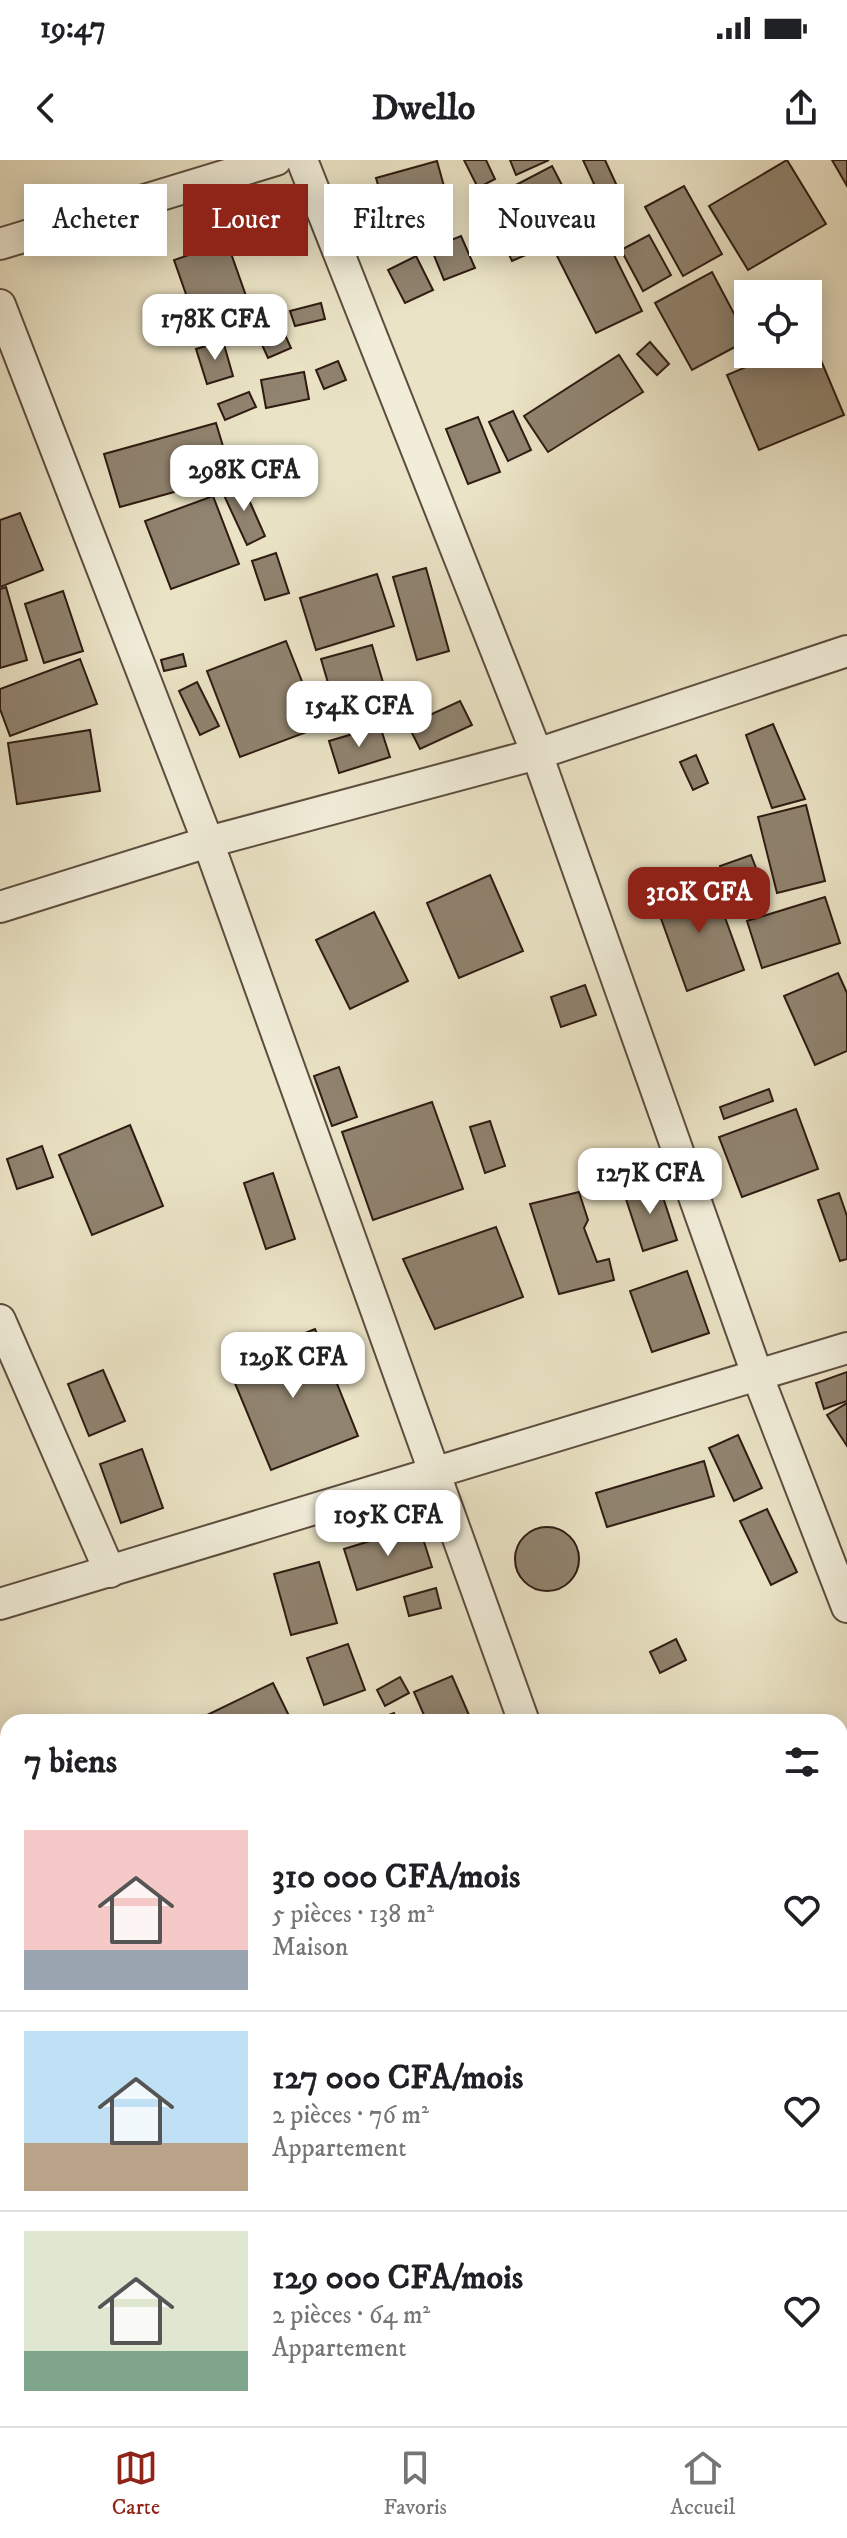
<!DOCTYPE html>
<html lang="fr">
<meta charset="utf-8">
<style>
body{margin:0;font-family:"IM FELL DW Pica",serif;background:#f2f2f2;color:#202124;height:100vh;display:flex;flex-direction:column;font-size:30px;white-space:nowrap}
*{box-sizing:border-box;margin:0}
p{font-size:26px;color:#757577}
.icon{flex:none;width:44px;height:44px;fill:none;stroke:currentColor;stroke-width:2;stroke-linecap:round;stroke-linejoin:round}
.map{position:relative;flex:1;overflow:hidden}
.details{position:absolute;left:0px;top:1554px;width:848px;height:712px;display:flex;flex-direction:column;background:#fff;border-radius:24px 24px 0 0;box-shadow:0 4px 20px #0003}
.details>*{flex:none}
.banner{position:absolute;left:24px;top:24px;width:800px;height:72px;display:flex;gap:16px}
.tools{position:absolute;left:734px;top:120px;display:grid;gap:16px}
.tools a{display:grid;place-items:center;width:88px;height:88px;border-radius:0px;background:#fff;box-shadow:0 4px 20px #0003;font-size:40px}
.price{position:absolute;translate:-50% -68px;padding:0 18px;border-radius:16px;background:#fff;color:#222;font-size:26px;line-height:52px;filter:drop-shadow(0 2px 4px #0008)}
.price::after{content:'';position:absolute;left:50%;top:48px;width:24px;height:18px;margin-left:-12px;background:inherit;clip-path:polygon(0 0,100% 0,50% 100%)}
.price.selected{background:#8f2418;color:#fff}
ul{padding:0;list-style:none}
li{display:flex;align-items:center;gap:24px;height:200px;padding:0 24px}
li+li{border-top:2px solid #e0e0e0}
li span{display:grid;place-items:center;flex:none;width:224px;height:160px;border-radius:0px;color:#555}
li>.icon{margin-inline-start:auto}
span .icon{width:96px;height:96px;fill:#fffc;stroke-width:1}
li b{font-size:34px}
h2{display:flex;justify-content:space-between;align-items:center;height:96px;padding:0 24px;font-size:34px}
.pill{padding:0 28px;border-radius:0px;background:#fff;box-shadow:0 4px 20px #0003;font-size:28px;line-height:72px}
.pill.selected{background:#8f2418;color:#fff}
.status{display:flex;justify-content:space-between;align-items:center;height:56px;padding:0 40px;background:#fff;direction:ltr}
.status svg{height:22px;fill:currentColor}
header{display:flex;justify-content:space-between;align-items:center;height:104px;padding:0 24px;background:#fff;font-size:36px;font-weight:800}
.tabs{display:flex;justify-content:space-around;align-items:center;height:112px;border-top:2px solid #e0e0e0;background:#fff;font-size:22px;color:#757577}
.tabs a{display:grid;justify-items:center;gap:4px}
.tabs .selected{color:#8f2418}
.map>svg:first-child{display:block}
.building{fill:#90836f;stroke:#2e1b12;stroke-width:2}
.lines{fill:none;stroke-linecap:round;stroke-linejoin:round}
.minor-casing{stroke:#5d4d3f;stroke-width:34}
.minor{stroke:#f1edd9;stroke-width:30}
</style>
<div class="status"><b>19:47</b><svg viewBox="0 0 49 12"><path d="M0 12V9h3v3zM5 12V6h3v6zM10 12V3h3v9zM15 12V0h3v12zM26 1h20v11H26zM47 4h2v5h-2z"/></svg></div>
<header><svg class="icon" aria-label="back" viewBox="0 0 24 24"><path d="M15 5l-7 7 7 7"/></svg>Dwello<svg class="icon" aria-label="share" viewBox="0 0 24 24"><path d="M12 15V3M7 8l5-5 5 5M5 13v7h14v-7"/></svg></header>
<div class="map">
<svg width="847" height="2266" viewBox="0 0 847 2266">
<rect width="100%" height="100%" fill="#eae3c5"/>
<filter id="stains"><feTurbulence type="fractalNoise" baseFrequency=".0025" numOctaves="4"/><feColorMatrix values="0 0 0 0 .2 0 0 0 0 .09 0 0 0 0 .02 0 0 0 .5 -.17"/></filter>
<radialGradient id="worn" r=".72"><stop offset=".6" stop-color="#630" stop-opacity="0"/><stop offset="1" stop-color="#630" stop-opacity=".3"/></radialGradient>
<!-- building -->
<g class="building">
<polygon points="464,0 486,0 495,19 478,28"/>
<polygon points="510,0 549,0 516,15"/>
<polygon points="583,0 605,0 623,39 605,48"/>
<polygon points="787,0 826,64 748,110 709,46"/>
<polygon points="832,0 847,0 847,26"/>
<polygon points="437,1 445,30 384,46 376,18"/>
<polygon points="552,6 574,48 534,69 512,27"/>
<polygon points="684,26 722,94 683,116 645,47"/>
<polygon points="286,46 296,80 253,93 243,58"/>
<polygon points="517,53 535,91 512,101 495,64"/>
<polygon points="597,61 642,151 596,173 551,84"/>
<polygon points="649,75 671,115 643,131 621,90"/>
<polygon points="461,76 475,108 444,120 431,88"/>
<polygon points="227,82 246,136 193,154 174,100"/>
<polygon points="416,96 433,130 405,143 388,110"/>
<polygon points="712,112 748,180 692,210 655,143"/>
<polygon points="321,143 325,159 295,166 290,151"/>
<polygon points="281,166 291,188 268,198 258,176"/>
<polygon points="812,179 844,255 759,290 727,215 777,194 808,194 808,181"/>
<polygon points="223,181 233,216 207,224 196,189"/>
<polygon points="650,182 669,204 657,215 637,194"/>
<polygon points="619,195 643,232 548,292 524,256"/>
<polygon points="338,201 346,220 324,229 316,210"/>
<polygon points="304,212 309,239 266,248 261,220"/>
<polygon points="249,232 256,247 225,260 218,244"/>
<polygon points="513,251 531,290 508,301 489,262"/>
<polygon points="478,257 500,312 468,324 446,269"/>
<polygon points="216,263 232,316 120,347 104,294"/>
<polygon points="241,322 265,376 247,385 222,331"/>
<polygon points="213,336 239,404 171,429 145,361"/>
<polygon points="20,353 43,410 0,427 0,360"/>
<polygon points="276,393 289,433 265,440 252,401"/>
<polygon points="426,408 449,491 417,500 393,417"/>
<polygon points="377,414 394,466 316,490 300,438"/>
<polygon points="6,427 27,500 0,508 0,429"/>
<polygon points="63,431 83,491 44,503 25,444"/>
<polygon points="286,481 320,567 240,597 207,511"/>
<polygon points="372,485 392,553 341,567 321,499"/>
<polygon points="183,494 186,506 164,511 161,500"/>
<polygon points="80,499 97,544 10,576 0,549 0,529"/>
<polygon points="197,522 219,566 200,575 179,531"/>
<polygon points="460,541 472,565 420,589 408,565"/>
<polygon points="773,564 805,639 772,648 746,575"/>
<polygon points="380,566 390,597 339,613 329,581"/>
<polygon points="90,570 100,631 17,644 8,583"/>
<polygon points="696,595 708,623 693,630 680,602"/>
<polygon points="806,645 825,721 777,733 758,657"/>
<polygon points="751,695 766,734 735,745 720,706"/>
<polygon points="490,715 523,791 459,818 427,743"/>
<polygon points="711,719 744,810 687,831 654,739"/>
<polygon points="825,737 840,783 762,808 747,761"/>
<polygon points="374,752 408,821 350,849 316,780"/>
<polygon points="838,813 847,833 847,891 815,905 784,836"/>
<polygon points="585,825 596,855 561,867 551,837"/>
<polygon points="339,907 357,957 332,966 314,916"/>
<polygon points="769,929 773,941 724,959 720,947"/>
<polygon points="432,942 463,1029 373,1060 342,972"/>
<polygon points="796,949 818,1009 742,1037 719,977"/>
<polygon points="490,961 505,1006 485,1013 470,967"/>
<polygon points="130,965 163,1046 92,1075 59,995"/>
<polygon points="42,986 53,1017 17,1029 7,999"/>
<polygon points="273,1013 295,1079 266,1089 244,1023"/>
<polygon points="658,1022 677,1080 643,1091 624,1033"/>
<polygon points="579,1032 588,1060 584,1068 597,1102 609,1099 614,1120 559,1134 530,1044"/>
<polygon points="839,1033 847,1056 847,1099 840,1101 818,1040"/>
<polygon points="496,1067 523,1137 435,1169 403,1099"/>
<polygon points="687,1111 709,1173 652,1192 630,1131"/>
<polygon points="315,1169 358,1276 271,1310 227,1204"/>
<polygon points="103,1210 125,1261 89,1276 68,1224"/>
<polygon points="847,1212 847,1241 824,1249 816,1223"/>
<polygon points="847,1243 847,1286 827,1255"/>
<polygon points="738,1275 762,1328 734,1341 709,1288"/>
<polygon points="142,1289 163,1348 121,1363 100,1304"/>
<polygon points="704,1301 714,1336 607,1367 596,1333"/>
<polygon points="767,1349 797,1412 771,1425 740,1361"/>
<polygon points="419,1366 432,1407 357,1430 344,1389"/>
<circle cx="547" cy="1399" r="32"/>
<polygon points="319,1402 337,1463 291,1475 274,1414"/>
<polygon points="436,1428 441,1448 409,1456 404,1437"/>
<polygon points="676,1479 686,1500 660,1513 650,1492"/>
<polygon points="348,1484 365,1530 324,1545 307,1498"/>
<polygon points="452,1516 472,1562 427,1562 414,1532"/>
<polygon points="400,1517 409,1533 385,1546 377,1530"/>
<polygon points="273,1523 292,1562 206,1562 203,1557"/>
<polygon points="394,1553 397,1562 370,1562"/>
<polygon points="847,1591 847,1625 840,1628 840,1594"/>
<polygon points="841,1677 847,1689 847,1736 840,1739"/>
<polygon points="847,1814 847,1838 840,1840 840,1816"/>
<polygon points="847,1870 847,1909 840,1912 840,1872"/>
<polygon points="842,1940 847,1944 846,1993 840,1987"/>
<polygon points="847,2031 847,2086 846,2086 840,2079 840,2036"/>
<polygon points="840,2233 847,2247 847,2250 840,2253"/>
<polygon points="419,2258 437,2258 442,2266 407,2266"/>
<polygon points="474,2258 510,2258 512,2266 475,2266"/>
<polygon points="695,2258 731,2258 733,2266 697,2266"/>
</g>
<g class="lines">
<defs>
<g id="minor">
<polyline points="302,0 537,594 758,1217 847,1447"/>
<polyline points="0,84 276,0"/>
<polyline points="0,145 208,682 524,1562"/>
<polyline points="0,747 208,682 537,594 847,491"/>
<polyline points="0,1160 110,1412"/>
<polyline points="0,1444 847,1188"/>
<polyline points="0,2172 8,2193"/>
<polyline points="32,2258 35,2266"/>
<polyline points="778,2258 781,2266"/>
</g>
</defs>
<!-- minor casing -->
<use href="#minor" class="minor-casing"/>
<!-- minor -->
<use href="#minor" class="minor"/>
</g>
<rect width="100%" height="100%" filter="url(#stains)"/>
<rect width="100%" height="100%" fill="url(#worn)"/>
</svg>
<div class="tools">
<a><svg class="icon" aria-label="locate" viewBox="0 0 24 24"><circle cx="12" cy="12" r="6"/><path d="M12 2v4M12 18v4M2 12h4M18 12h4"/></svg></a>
</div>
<b class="price" style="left:215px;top:202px">178K CFA</b>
<b class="price" style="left:244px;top:353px">298K CFA</b>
<b class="price" style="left:359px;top:589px">154K CFA</b>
<b class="price selected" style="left:699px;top:775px">310K CFA</b>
<b class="price" style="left:650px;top:1056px">127K CFA</b>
<b class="price" style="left:293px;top:1240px">129K CFA</b>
<b class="price" style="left:388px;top:1398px">105K CFA</b>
<div class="banner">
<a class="pill">Acheter</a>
<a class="pill selected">Louer</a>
<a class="pill">Filtres</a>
<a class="pill">Nouveau</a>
</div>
<section class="details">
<h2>7 biens<svg class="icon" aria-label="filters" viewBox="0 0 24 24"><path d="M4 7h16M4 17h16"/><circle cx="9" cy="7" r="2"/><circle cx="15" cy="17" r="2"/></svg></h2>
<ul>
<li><span style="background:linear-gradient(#f6c9c9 75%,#9aa5b1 0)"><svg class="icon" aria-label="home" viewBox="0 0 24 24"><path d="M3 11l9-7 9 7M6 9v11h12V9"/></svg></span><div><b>310 000 CFA/mois</b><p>5 pièces · 138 m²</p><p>Maison</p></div><svg class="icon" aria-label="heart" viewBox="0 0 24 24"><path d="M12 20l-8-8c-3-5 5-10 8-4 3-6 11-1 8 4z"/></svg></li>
<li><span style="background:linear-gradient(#bfe0f5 70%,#b9a48a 0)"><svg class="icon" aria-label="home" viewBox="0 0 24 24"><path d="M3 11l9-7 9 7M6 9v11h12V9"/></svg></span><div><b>127 000 CFA/mois</b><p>2 pièces · 76 m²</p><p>Appartement</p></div><svg class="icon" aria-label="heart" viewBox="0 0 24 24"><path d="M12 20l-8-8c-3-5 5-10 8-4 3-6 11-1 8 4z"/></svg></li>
<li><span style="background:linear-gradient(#dfe7d0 75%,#7fa58c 0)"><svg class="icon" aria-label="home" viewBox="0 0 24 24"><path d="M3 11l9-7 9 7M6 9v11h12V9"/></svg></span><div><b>129 000 CFA/mois</b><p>2 pièces · 64 m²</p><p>Appartement</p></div><svg class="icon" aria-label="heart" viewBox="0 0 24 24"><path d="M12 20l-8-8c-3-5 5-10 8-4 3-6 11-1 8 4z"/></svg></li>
</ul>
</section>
</div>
<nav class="tabs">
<a class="selected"><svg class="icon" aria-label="map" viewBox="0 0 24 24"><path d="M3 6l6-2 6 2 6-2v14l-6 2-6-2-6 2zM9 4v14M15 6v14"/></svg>Carte</a>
<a><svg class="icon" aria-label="saved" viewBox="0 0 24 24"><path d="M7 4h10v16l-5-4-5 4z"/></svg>Favoris</a>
<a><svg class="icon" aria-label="home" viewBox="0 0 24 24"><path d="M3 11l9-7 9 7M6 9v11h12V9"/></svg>Accueil</a>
</nav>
